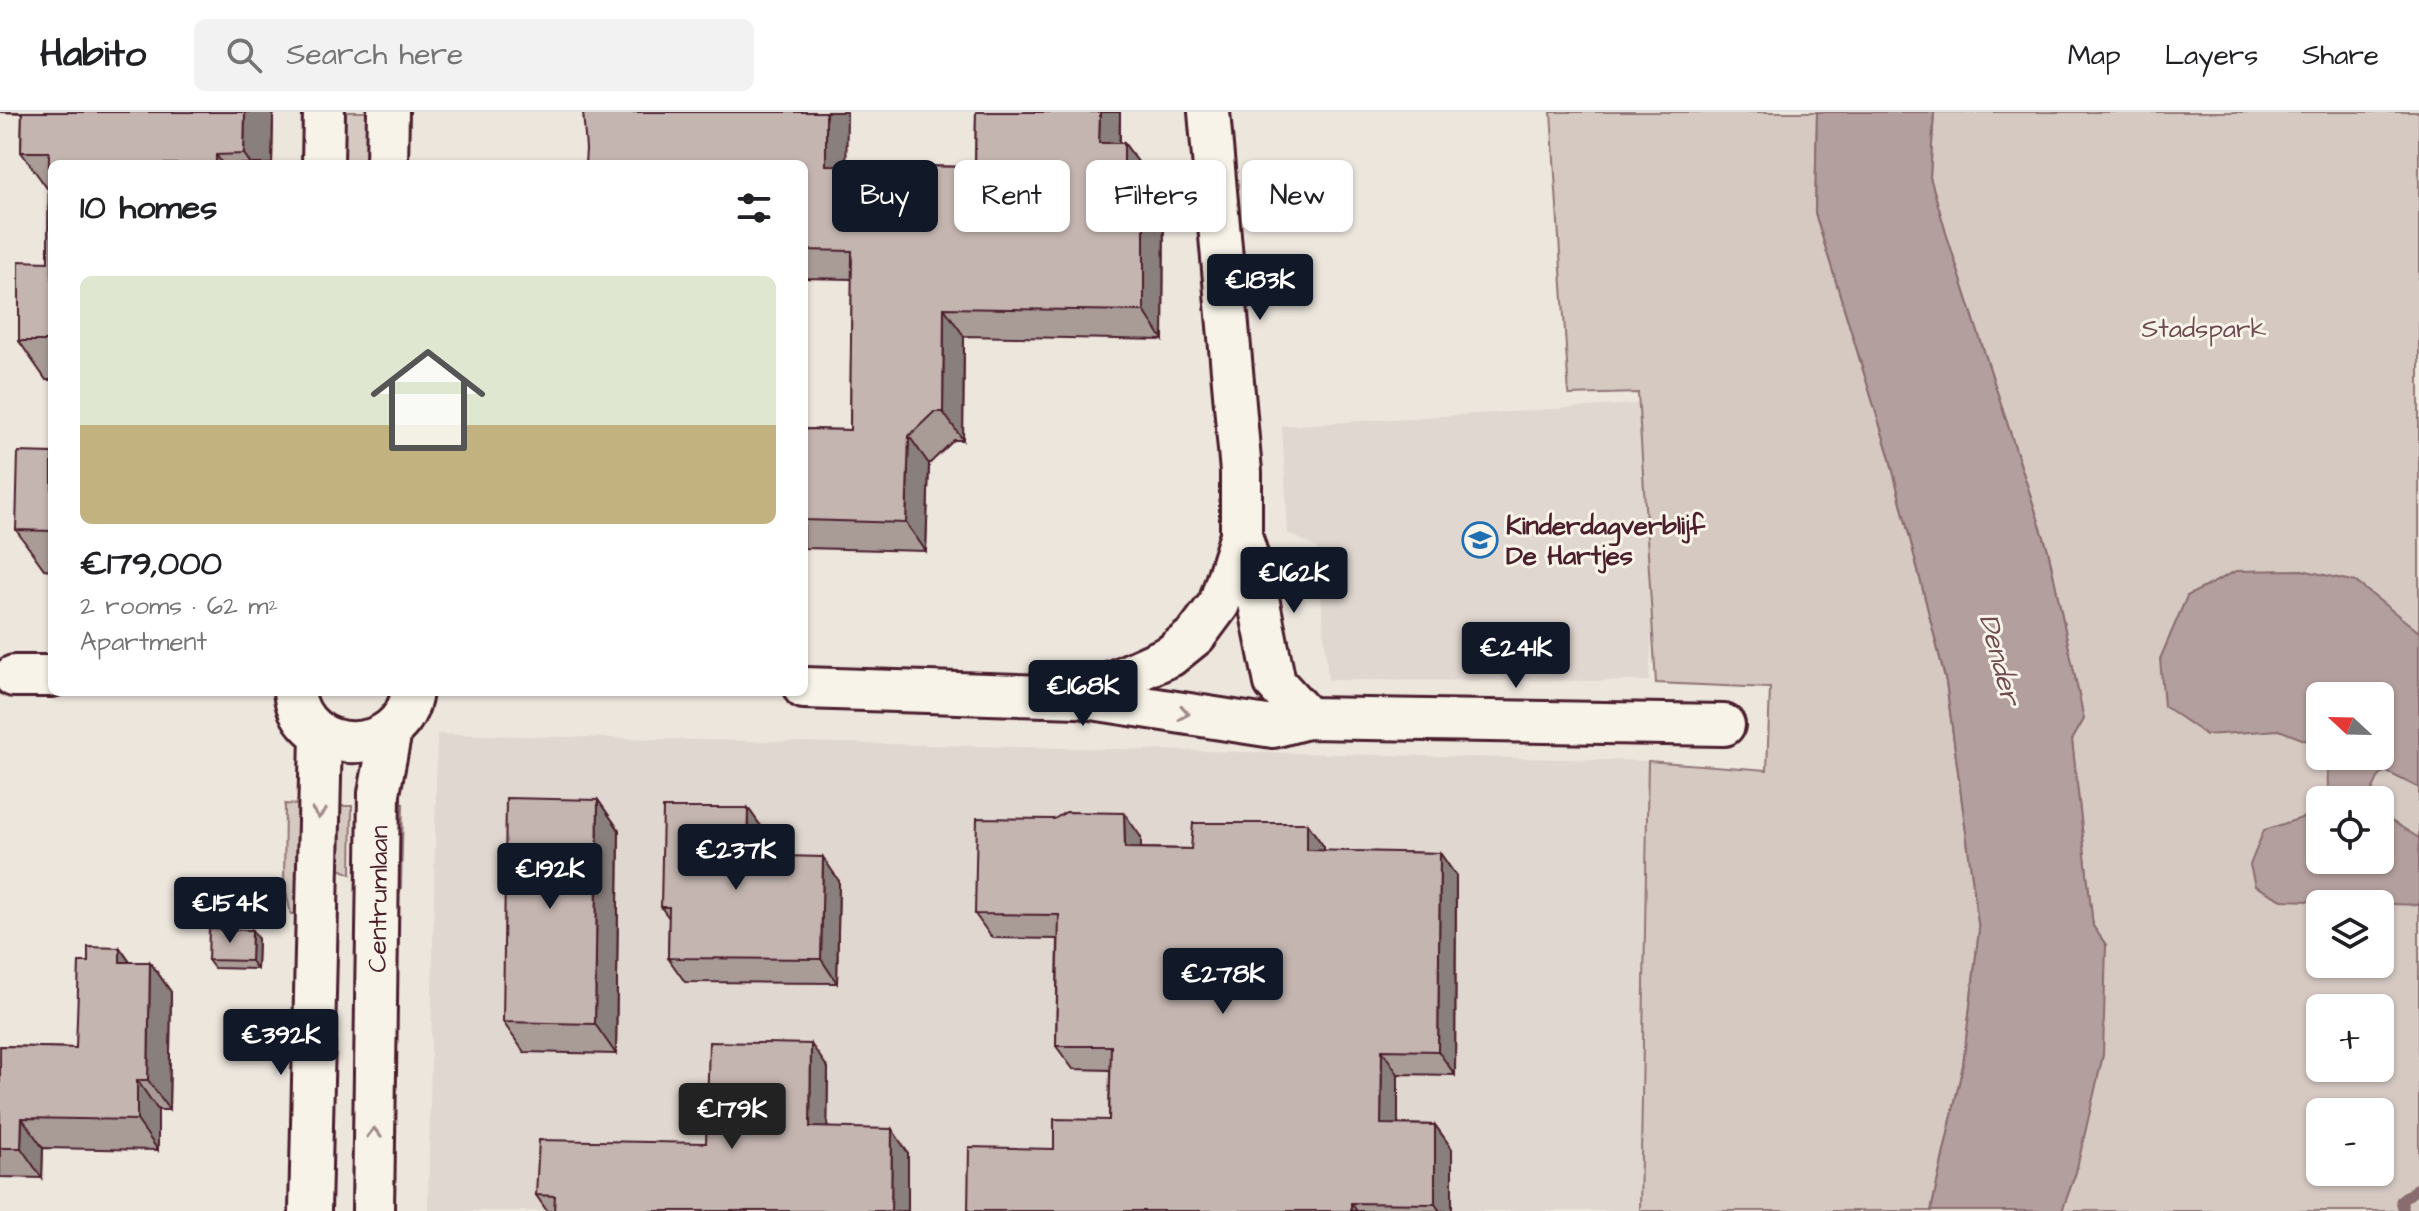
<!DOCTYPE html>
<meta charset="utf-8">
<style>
body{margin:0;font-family:"Architects Daughter",sans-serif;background:#f2f2f2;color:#202124;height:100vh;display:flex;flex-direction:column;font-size:30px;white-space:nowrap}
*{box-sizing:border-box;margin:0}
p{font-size:26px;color:#757577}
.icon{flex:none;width:44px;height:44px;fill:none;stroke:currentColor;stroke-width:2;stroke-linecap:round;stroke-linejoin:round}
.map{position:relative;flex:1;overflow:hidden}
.side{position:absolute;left:48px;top:48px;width:760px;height:536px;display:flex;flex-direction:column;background:#fff;border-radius:12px;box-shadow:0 2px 6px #0004}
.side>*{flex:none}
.banner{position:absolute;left:832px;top:48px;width:760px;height:72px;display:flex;gap:16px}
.needle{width:52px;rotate:292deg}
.fabs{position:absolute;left:2306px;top:570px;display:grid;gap:16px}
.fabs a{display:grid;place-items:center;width:88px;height:88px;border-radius:12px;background:#fff;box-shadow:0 2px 6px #0004;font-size:40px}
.price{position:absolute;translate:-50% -68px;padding:0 18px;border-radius:8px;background:#111827;color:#fff;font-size:26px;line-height:52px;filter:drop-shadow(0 2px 4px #0008)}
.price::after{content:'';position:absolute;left:50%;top:48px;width:24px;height:18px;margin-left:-12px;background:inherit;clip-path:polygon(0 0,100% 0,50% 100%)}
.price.current{background:#222;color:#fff}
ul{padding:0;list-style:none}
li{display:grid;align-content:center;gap:16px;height:424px;padding:0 32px}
li span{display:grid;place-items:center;height:248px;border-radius:12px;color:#555}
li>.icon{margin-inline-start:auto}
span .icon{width:144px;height:144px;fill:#fffc;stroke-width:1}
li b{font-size:34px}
h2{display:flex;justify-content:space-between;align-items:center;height:96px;padding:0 32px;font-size:34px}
.pill{padding:0 28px;border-radius:12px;background:#fff;box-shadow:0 2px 6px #0004;font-size:28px;line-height:72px}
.pill.current{background:#111827;color:#fff}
header{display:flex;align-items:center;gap:48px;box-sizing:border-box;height:112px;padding:0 40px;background:#fff;border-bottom:2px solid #e0e0e0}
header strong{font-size:38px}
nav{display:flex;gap:44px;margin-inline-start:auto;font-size:28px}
.search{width:560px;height:72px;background:#f2f2f2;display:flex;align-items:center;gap:20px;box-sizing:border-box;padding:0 28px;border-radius:12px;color:#757577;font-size:30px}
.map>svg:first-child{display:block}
.built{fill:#e0d7d0}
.green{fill:#d5c9c2;stroke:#907476;stroke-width:2;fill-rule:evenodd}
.water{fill:#b39f9d;stroke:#896c6f;stroke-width:2}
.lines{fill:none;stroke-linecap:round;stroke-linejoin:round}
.stream{stroke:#896c6f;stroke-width:11}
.minor-casing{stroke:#4a1f2b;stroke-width:46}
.minor{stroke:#f7f3e8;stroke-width:40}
.wall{fill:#a99c97;stroke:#4a1f2b;stroke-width:2}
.shaded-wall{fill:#897f7b;stroke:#4a1f2b;stroke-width:2}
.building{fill:#c4b5b0;stroke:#4a1f2b;stroke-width:2}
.oneway{stroke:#a0898a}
.labels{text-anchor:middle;stroke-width:6;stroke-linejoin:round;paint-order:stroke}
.park-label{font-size:26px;fill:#6d4a51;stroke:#f7f3e8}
.poi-label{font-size:26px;font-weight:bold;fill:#4a1f2b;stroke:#f7f3e8;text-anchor:start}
.street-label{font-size:26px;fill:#4a1f2b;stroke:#f7f3e8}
.water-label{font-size:28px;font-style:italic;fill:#6f4c53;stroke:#f7f3e8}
</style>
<header>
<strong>Habito</strong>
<div class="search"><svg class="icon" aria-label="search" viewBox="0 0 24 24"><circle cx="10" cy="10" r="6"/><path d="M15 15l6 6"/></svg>Search here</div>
<nav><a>Map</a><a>Layers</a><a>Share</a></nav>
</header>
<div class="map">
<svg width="2419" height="1099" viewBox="0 0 2419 1099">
<rect width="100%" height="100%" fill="#ece6dd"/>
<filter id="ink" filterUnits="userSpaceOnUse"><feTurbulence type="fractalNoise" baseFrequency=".0125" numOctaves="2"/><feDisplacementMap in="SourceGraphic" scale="16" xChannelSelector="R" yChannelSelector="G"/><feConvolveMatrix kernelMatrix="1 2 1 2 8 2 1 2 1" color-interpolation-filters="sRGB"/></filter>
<g filter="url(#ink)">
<!-- built -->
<g class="built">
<polygon points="1666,290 1649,569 1328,568 1317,436 1288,421 1282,314"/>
<polygon points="437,622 1648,649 1640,1099 428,1099"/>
</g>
<!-- green -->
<g class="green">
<polygon points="341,0 371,0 370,52 341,52"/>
<polygon points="1551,0 1817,0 1815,101 1889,343 1946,570 1979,818 1963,953 1931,1099 1640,1099 1648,649 1767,658 1770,576 1656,571 1638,281 1569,283"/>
<path d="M1934,0H2419V1099H2062L2076,1060L2106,833L2093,814L2072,628L2084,607L2048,438L1946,121L1930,65ZM2320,584H2380V644H2320ZM2320,688H2380V748H2320ZM2320,792H2380V852H2320ZM2320,896H2380V956H2320ZM2320,1000H2380V1060H2320Z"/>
<polygon points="285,692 300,693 297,802 291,802 284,771"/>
<polygon points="403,692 401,776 387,814 386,694"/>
<polygon points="324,694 352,694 351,762 323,750"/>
</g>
<!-- water -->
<g class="water">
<polygon points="1817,0 1934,0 1930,65 1946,121 2048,438 2084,607 2072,628 2093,814 2106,833 2103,943 2076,1060 2062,1099 1931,1099 1963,953 1979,818 1946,570 1889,343 1815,101"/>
<polygon points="2302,458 2356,470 2419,520 2419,676 2385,659 2378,666 2370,683 2371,688 2320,688 2320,748 2380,748 2380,702 2419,726 2419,793 2282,788 2255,774 2250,753 2264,718 2308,704 2328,677 2327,644 2380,644 2380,584 2320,584 2320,634 2279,618 2206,623 2164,594 2160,547 2187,484 2236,459"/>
</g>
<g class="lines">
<!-- stream -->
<polyline class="stream" points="2404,1099 2401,1089 2419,1075"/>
<defs>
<g id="minor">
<polyline points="1209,0 1241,360 1241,423 1254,466 1275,571 1307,606"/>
<polyline points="323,52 324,0"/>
<polyline points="387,52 388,0"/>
<polyline points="14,564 52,564"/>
<polyline points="804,576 1079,585 1170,544 1196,523 1219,492 1241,423"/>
<path d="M294,580C303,647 402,647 412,580"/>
<polyline points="1079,585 1273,615 1307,606 1724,613"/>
<polyline points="310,1099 321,623"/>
<path id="s1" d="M373,1099L379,681L391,619"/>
</g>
</defs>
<!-- minor casing -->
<use href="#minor" class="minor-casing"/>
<!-- minor -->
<use href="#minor" class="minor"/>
</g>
<!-- wall -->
<g class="wall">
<polygon points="0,0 270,0 273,4 272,52 52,52 52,268 46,268 19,229 48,150 49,79 21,40 22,1"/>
<polygon points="976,0 1120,0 1120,31 1124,31 1164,85 1163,228 964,224 963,328 954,328 929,352 926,439 804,436 804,317 850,318 852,167 804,166 804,52 975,55"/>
<polygon points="52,341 52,458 44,457 16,418"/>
<polygon points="598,688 619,718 616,942 524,940 503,910"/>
<polygon points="748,696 765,720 764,744 839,769 837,871 685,870 668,846 669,806 661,795"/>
<polygon points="1307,711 1324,735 1324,739 1440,741 1456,764 1455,963 1398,962 1398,1012 1435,1013 1452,1037 1452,1099 968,1099 1054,1037 1109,1008 1110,958 1073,957 1056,934 1058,827 992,826 975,802 1141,725 1141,736 1191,737"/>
<polygon points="258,827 257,857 214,856 208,848"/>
<polygon points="120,836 130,850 150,850 171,880 169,998 158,998 158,1038 43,1036 42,1066 0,1065 0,934 76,936 88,850"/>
<polygon points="828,956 827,1015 908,1041 908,1099 547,1099 536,1083 706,1031"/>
</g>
<!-- shaded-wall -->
<g class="shaded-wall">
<polygon points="245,0 270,0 273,4 272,52 251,52 244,42"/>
<polygon points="826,0 847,0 846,81 826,53"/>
<polygon points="1100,0 1120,0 1119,59 1099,31"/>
<polygon points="1124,31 1164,85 1163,228 1144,199 1124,56"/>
<polygon points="216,43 223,52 216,52"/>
<polygon points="944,196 964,224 963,328 943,300"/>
<polygon points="909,324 929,352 926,439 906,411"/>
<polygon points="598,688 619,718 616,942 595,912"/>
<polygon points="748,696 765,720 764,767 747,743"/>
<polygon points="1124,701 1141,725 1141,760 1125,736"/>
<polygon points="1307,711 1324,735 1324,762 1307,738"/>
<polygon points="1440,741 1456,764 1455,963 1438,939"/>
<polygon points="823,745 839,769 837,871 821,847"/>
<polygon points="252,818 258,827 257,857 251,849"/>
<polygon points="120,836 141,866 120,850"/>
<polygon points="150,850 171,880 169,998 148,968"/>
<polygon points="811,932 828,956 827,1039 810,1015"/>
<polygon points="1382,938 1398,962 1398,1035 1381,1012"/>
<polygon points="137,968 158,998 158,1038 137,1008"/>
<polygon points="22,1006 43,1036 42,1066 21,1036"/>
<polygon points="1435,1013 1452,1037 1452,1099 1440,1099 1435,1092"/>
<polygon points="892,1017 908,1041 908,1099 891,1099"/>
<polygon points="1351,1091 1357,1099 1351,1099"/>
</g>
<!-- building -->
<g class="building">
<polygon points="22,0 245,0 244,42 216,43 216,52 52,52 52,229 19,229 19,149 48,150 49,40 21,40"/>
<polygon points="583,0 826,0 826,53 975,55 976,0 1100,0 1099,31 1124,31 1124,56 1144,56 1144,199 944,196 943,300 934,300 909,324 906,411 804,408 804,317 850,318 852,139 804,138 804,52 585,52 586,37"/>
<polygon points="18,340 52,341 52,419 16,418"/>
<polygon points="506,686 598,688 595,912 503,910"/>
<polygon points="663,696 748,696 747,743 823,745 821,847 668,846 669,795 661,795"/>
<polygon points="1066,700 1124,701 1125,736 1191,737 1193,711 1307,711 1307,738 1440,741 1438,939 1382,938 1381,1012 1435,1013 1435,1092 1351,1091 1351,1099 968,1099 969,1035 1054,1037 1054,1007 1109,1008 1111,934 1056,934 1059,803 975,802 977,706 1054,707"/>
<polygon points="209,817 252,818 251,849 208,848"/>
<polygon points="88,835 120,836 120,850 150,850 148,968 137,968 137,1008 22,1006 21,1036 0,1036 0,934 76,936 79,850 88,850"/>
<polygon points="709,930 811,932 810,1015 892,1017 891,1099 554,1099 555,1084 536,1083 539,1028 706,1031"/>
</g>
<!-- one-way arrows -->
<defs><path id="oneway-chevron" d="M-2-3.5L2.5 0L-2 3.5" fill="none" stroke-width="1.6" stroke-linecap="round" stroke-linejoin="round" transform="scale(2)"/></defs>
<g class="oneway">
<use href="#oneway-chevron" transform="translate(1184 601) rotate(9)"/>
<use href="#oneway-chevron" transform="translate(319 701) rotate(92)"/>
<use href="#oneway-chevron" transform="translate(374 1021) rotate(-90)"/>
</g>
</g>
<!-- icons -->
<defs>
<symbol id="school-ring" viewBox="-11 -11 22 22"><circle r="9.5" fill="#f7f3e8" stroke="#1f6fb2" stroke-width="1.5"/><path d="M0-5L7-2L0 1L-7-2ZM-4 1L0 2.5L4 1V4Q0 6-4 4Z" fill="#1f6fb2"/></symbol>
</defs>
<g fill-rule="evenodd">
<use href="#school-ring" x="1460" y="408" width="40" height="40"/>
</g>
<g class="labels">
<!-- park labels -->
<g class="park-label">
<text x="2204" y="225">Stadspark</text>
</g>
<!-- poi labels -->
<g class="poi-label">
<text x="1506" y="422">Kinderdagverblijf<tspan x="1506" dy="30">De Hartjes</tspan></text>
</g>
<!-- street labels -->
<g class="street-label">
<text dy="9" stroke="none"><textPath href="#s1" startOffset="312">Centrumlaan</textPath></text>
</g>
<!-- water labels -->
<g class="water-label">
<text transform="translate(2001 547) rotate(75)" y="10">Dender</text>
</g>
</g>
</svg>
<div class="fabs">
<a><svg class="needle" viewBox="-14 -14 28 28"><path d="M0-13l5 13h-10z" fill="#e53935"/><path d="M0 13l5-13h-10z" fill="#757577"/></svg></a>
<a><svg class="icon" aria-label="locate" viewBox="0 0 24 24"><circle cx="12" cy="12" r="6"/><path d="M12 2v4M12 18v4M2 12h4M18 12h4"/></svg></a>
<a><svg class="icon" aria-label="layers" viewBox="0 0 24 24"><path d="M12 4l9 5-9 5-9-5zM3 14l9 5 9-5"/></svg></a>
<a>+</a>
<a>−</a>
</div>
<b class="price" style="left:1260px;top:210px">€183K</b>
<b class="price" style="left:1294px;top:503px">€162K</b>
<b class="price" style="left:1516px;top:578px">€241K</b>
<b class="price" style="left:1083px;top:616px">€168K</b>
<b class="price" style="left:736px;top:780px">€237K</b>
<b class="price" style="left:550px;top:799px">€192K</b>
<b class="price" style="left:230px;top:833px">€154K</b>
<b class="price" style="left:1223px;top:904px">€278K</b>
<b class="price" style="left:281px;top:965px">€392K</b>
<b class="price current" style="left:732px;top:1039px">€179K</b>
<div class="banner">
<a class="pill current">Buy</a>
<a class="pill">Rent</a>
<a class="pill">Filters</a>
<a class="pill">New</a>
</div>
<section class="side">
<h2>10 homes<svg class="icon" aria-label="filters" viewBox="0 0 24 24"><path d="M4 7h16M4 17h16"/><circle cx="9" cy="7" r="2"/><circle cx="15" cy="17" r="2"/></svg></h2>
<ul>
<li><span style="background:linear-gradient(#dfe7d0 60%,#c2b280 0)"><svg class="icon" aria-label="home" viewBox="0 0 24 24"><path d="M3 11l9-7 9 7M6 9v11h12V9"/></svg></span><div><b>€179,000</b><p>2 rooms · 62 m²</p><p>Apartment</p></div></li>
</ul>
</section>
</div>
